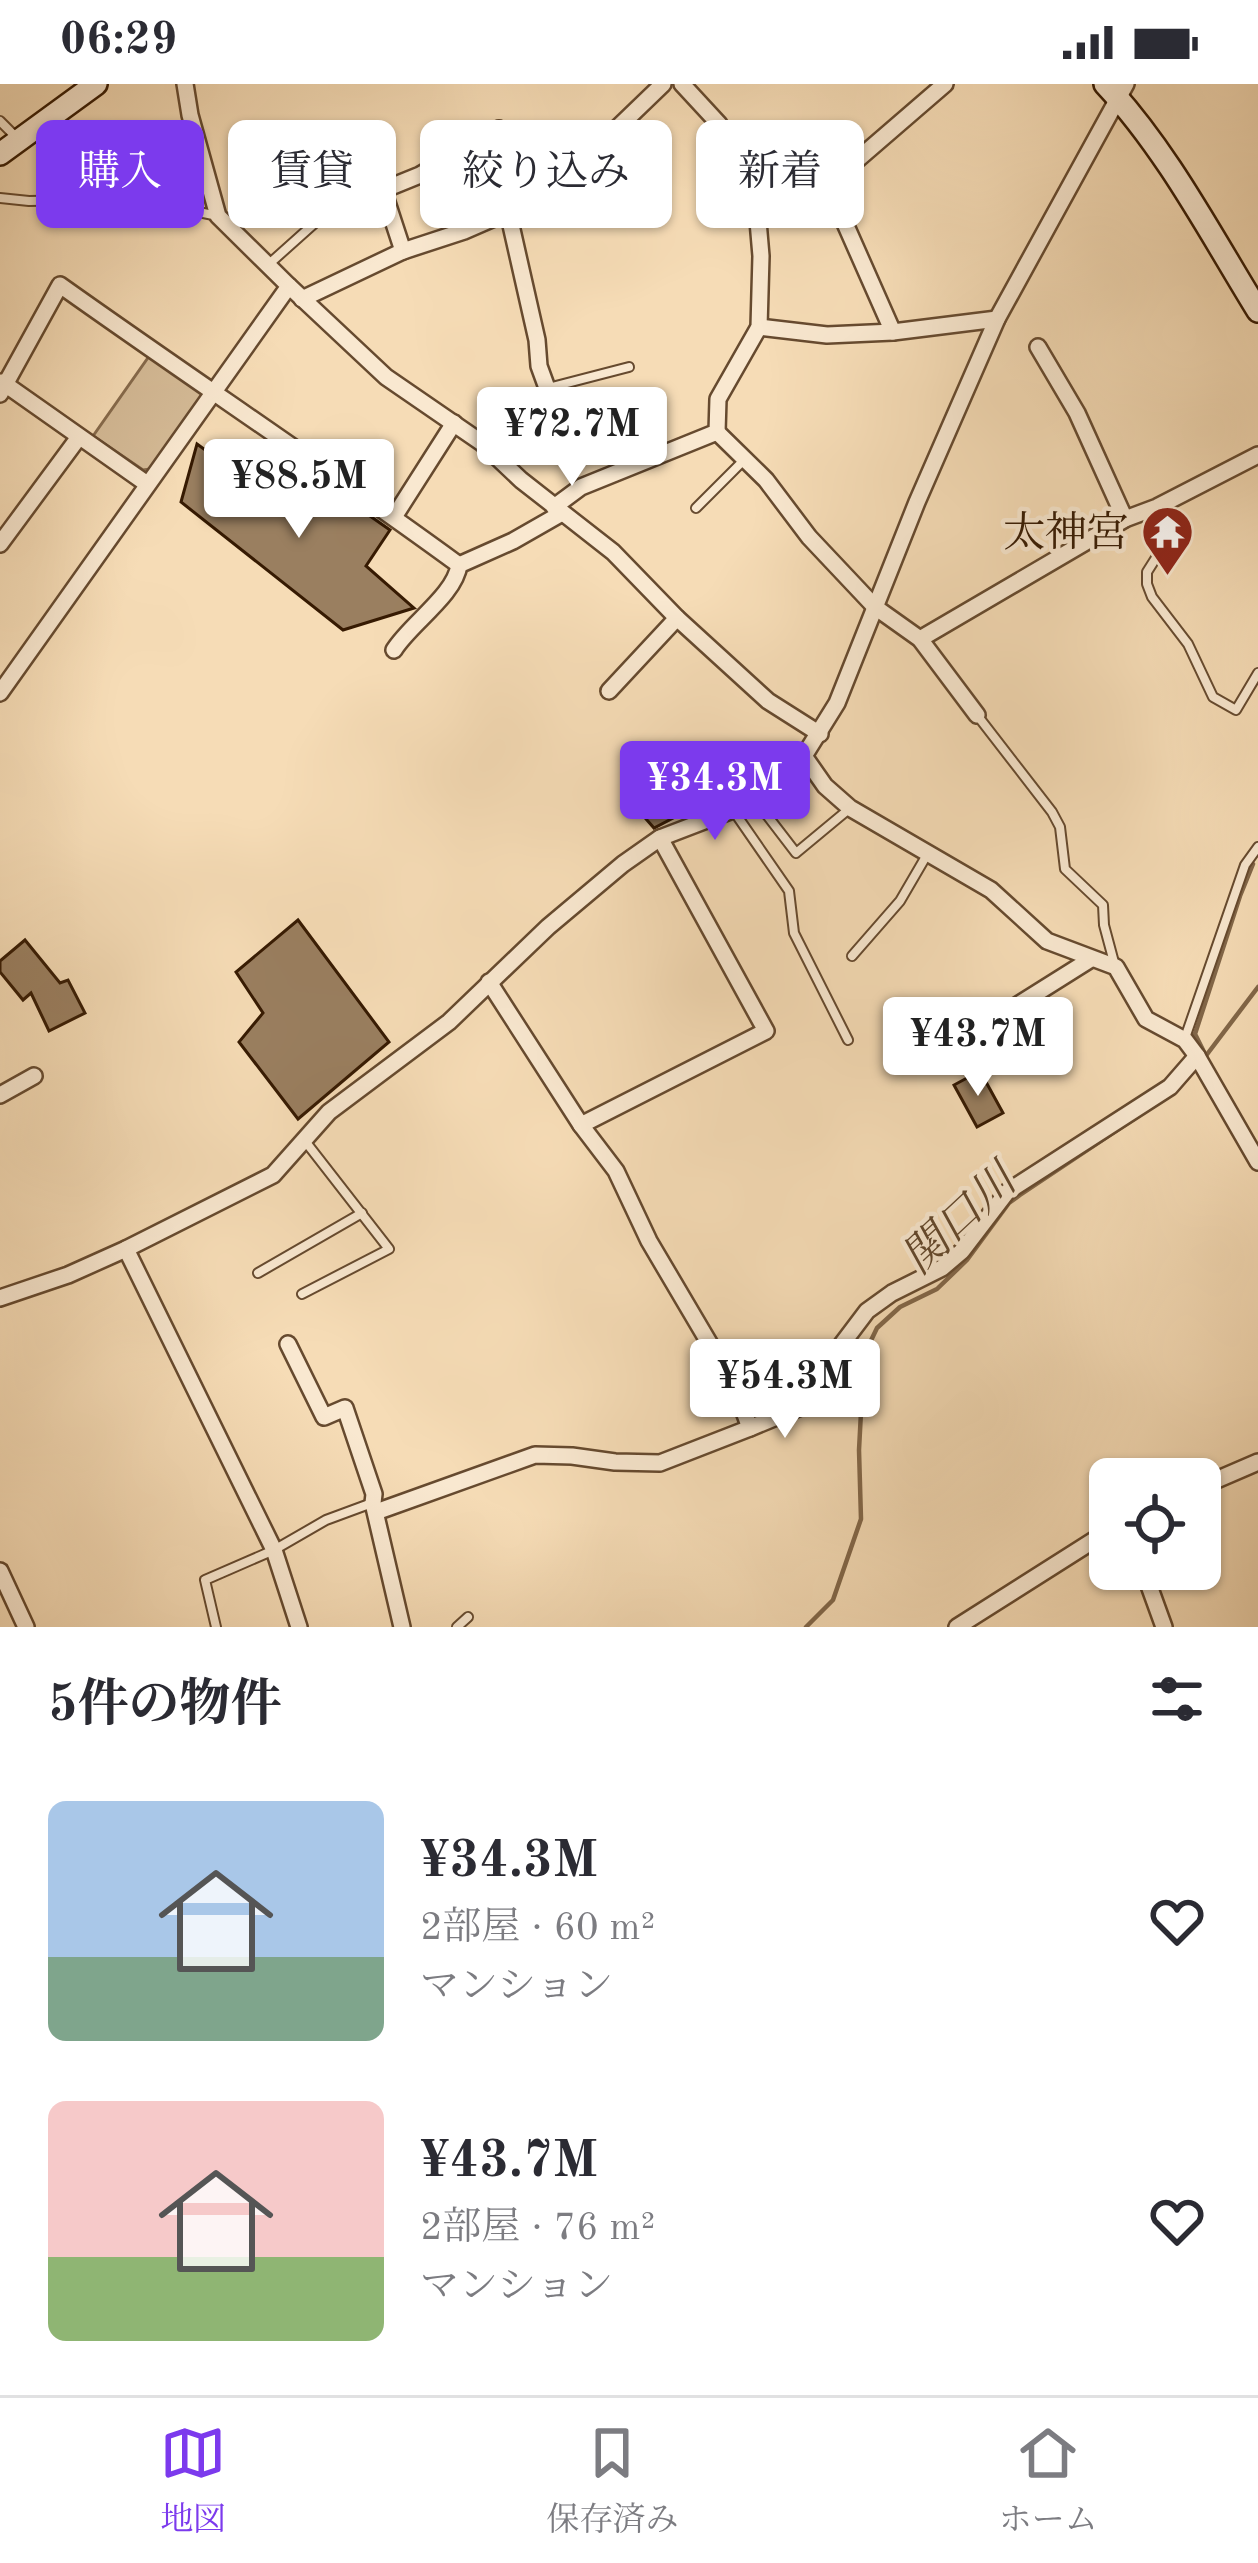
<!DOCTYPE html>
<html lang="ja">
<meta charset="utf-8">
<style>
body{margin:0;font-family:"Old Standard TT","Noto Serif JP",serif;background:#f7f7f7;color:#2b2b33;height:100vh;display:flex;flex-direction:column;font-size:45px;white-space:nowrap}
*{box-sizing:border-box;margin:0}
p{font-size:39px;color:#7c7c81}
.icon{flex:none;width:66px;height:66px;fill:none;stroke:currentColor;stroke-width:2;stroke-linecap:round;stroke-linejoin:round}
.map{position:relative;height:1543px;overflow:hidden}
.details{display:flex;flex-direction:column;background:#fff;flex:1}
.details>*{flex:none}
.banner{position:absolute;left:36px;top:36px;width:1188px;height:108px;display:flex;gap:24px}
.controls{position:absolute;left:1089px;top:1374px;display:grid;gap:24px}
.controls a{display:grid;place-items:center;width:132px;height:132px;border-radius:18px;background:#fff;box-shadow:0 3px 9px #0004;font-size:60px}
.price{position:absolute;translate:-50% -102px;padding:0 27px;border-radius:12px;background:#fff;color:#222;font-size:39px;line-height:78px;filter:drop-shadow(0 3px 6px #0008)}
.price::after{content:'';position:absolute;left:50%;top:72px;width:36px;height:27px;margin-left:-18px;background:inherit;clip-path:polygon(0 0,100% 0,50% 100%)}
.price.current{background:#7c3aed;color:#fff}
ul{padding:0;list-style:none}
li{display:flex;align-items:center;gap:36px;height:300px;padding:0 48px}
li span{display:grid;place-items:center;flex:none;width:336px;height:240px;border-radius:18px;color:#555}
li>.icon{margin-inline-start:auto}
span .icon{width:144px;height:144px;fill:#fffc;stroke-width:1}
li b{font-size:51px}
h2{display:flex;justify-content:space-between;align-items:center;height:144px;padding:0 48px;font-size:51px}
.chip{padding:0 42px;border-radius:18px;background:#fff;box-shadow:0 3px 9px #0004;font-size:42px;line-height:108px}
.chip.current{background:#7c3aed;color:#fff}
.status{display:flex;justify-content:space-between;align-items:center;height:84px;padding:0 60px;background:#fff;direction:ltr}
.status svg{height:33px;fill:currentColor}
.tabs{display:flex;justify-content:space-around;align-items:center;height:168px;border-top:3px solid #e1e1e2;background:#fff;font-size:33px;color:#7c7c81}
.tabs a{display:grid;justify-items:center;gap:6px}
.tabs .current{color:#7c3aed}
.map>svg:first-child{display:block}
.green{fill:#d5bb97;stroke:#866a4c;stroke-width:3}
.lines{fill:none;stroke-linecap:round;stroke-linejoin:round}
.stream{stroke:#826749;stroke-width:4.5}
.building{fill:#9a7f60;stroke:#361a02;stroke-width:3}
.service-casing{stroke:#664a2f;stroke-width:12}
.minor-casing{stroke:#664a2f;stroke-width:20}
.secondary-casing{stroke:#361a02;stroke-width:26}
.service{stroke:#f9e8d0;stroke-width:8}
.minor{stroke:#f9e8d0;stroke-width:15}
.secondary{stroke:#f9e8d0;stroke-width:21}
.labels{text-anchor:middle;stroke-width:9;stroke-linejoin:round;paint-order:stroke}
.poi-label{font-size:42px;fill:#361a02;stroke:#f9e8d0;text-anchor:end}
.water-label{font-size:45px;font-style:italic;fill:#62472c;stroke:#f9e8d0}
</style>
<div class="status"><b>06:29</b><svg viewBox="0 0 49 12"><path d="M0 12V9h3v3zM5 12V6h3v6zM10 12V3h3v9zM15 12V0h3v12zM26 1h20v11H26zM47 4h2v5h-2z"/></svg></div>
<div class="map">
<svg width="1258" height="1543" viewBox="0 0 1258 1543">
<rect width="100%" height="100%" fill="#f6dcb6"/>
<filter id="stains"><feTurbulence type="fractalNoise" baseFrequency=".00167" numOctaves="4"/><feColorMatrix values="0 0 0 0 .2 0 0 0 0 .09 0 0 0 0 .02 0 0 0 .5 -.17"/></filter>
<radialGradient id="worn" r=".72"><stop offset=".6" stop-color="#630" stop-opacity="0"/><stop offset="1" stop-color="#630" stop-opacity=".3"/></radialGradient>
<!-- green -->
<polygon class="green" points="152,268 201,303 203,310 150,385 143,386 93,352"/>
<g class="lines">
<!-- stream -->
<g class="stream">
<polyline points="1206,972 1195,950 1240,812 1253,780"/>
<polyline points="1205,973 1258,903"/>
<polyline points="1174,1009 1198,982"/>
<polyline points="806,1543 833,1516 861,1435 859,1366 864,1271 877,1244 900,1223 937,1205 967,1176 1009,1119 1020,1111 1140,1031"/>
</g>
</g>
<!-- building -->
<g class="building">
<polygon points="197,360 295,431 320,397 390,446 366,482 414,524 343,546 181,418"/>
<polygon points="648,705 673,734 654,744 632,719"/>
<polygon points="298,836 389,958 298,1035 239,958 263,929 236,888"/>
<polygon points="25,856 60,899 68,896 85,929 49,947 31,909 23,916 0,888 0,877"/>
<polygon points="980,987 1003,1029 977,1043 954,1001"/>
</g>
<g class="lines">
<defs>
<g id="service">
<polyline points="0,37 18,55"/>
<polyline points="0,114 29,117 135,115 218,132"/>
<polyline points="269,180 326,129 349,119"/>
<polyline points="548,304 629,283"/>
<polyline points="1157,423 1167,446 1166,458 1147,488 1147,500 1152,513 1188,560 1213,613 1236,626 1258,589"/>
<polyline points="696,424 744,376"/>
<polyline points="977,631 1052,728 1060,743 1065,785 1103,821 1104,841 1115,882"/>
<polyline points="753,713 796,769 849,725"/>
<polyline points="733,726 789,807 794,849 848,956"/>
<polyline points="852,872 900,817 928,769"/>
<polyline points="1185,954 1245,781 1258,763"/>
<polyline points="258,1189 362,1129"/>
<polyline points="302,1210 389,1165 305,1057"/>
<polyline points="216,1543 205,1496 274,1466 326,1436 372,1419"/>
<polyline points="457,1543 468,1533"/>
</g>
<g id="minor">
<polyline points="828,101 893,248"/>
<polyline points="508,128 537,256 539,282 547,304"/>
<polyline points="758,137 805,117 828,101 945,0"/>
<polyline points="403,167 383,106 420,91 499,45"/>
<polyline points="289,202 386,293 482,359 521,396 613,468 677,534 768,617 820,650"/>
<polyline points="302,215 403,167 464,147 508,128 578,82 663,0"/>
<polyline points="759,243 827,251 893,248 997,235"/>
<polyline points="1038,263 1077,329 1125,435"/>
<polyline points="2,298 147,400"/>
<path d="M0,310L60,201C192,295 328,385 459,481C455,511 410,540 394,566"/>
<polyline points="717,348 766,396 809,453 875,523 920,555 977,631"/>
<polyline points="554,423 581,403 717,348 718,315 759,243 761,172 758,137 719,40 682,0"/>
<polyline points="394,433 454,339"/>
<polyline points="0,460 79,353"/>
<polyline points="459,481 513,457 562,429"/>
<polyline points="920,555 1125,435 1157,423 1258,371"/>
<polyline points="609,607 677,534"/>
<polyline points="0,609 289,202 218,132 190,31 185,0"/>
<polyline points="804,672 825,702 850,724 991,806 1047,857 1116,883 1146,935 1185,956 1197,972 1258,1078"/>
<polyline points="489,898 581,1041 616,1087 649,1157 734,1301 750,1344 803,1322 820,1304 830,1276 867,1227 892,1209 942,1184 962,1167 1007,1108 1170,1003 1197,972"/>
<polyline points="932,975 1091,875"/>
<polyline points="0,1011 34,992"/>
<polyline points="581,1041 766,947 660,754"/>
<polyline points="126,1165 274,1466 299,1543"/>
<polyline points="0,1214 68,1191 126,1165 273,1091 329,1028 449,938 548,843 623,780 660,754 733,726 804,672 837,619 917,418 997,235 1126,0"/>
<polyline points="288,1260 324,1333 345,1324 374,1410 373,1419 402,1543"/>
<polyline points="1200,1403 1258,1378"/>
<polyline points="376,1428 535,1371 572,1372 615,1378 660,1379 750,1344"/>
<polyline points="1143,1485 1164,1543"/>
<polyline points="0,1487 26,1543"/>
<polyline points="957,1543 1110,1446"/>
</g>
<g id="secondary">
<path d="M1105,0C1167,66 1211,151 1258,227"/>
<polyline points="0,70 96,0"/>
</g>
</defs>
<!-- service casing -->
<use href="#service" class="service-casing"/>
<!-- minor casing -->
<use href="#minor" class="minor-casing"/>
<!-- secondary casing -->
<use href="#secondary" class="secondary-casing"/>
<!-- service -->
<use href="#service" class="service"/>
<!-- minor -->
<use href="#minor" class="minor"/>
<!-- secondary -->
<use href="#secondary" class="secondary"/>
</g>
<!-- icons -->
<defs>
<symbol id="temple-pin" viewBox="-11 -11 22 30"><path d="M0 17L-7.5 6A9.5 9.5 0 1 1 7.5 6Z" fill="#8f2418" stroke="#f9e8d0"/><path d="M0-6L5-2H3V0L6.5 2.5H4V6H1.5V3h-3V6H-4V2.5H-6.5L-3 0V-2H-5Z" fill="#fff"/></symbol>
</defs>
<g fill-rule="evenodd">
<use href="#temple-pin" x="1138" y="418" width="59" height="81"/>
</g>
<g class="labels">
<!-- poi labels -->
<g class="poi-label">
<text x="1129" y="462">太神宮</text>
</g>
<!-- water labels -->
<g class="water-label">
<text transform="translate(958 1134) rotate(-43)" y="16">関口川</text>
</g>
</g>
<rect width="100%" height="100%" filter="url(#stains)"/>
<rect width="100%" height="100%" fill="url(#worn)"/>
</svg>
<div class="controls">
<a><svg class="icon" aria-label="locate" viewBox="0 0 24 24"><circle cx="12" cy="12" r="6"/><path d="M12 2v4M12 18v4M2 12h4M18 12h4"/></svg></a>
</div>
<b class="price" style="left:572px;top:405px">¥72.7M</b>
<b class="price" style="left:299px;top:457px">¥88.5M</b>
<b class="price current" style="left:715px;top:759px">¥34.3M</b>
<b class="price" style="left:978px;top:1015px">¥43.7M</b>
<b class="price" style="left:785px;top:1357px">¥54.3M</b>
<div class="banner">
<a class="chip current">購入</a>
<a class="chip">賃貸</a>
<a class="chip">絞り込み</a>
<a class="chip">新着</a>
</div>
</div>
<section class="details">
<h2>5件の物件<svg class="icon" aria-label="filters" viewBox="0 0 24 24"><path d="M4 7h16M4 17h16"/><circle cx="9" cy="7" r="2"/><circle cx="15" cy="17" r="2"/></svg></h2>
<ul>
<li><span style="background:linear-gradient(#a9c7e8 65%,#7fa58c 0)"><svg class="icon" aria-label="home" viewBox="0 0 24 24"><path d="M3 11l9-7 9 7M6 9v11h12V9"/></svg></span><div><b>¥34.3M</b><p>2部屋 · 60 m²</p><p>マンション</p></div><svg class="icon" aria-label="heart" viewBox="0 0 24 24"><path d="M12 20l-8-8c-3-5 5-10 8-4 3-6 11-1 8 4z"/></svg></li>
<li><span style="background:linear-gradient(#f6c9c9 65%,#8fb573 0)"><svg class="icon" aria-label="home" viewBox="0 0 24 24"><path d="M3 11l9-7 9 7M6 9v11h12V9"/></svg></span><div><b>¥43.7M</b><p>2部屋 · 76 m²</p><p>マンション</p></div><svg class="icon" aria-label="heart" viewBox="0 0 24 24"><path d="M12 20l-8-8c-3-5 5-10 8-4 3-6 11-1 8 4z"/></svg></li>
</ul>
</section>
<nav class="tabs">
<a class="current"><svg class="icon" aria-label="map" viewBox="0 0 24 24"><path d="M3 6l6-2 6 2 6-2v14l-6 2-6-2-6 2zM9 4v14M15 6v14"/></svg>地図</a>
<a><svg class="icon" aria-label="saved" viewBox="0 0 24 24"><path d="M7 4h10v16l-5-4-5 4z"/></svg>保存済み</a>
<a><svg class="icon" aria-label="home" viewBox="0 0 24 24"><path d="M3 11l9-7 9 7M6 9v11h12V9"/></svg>ホーム</a>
</nav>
